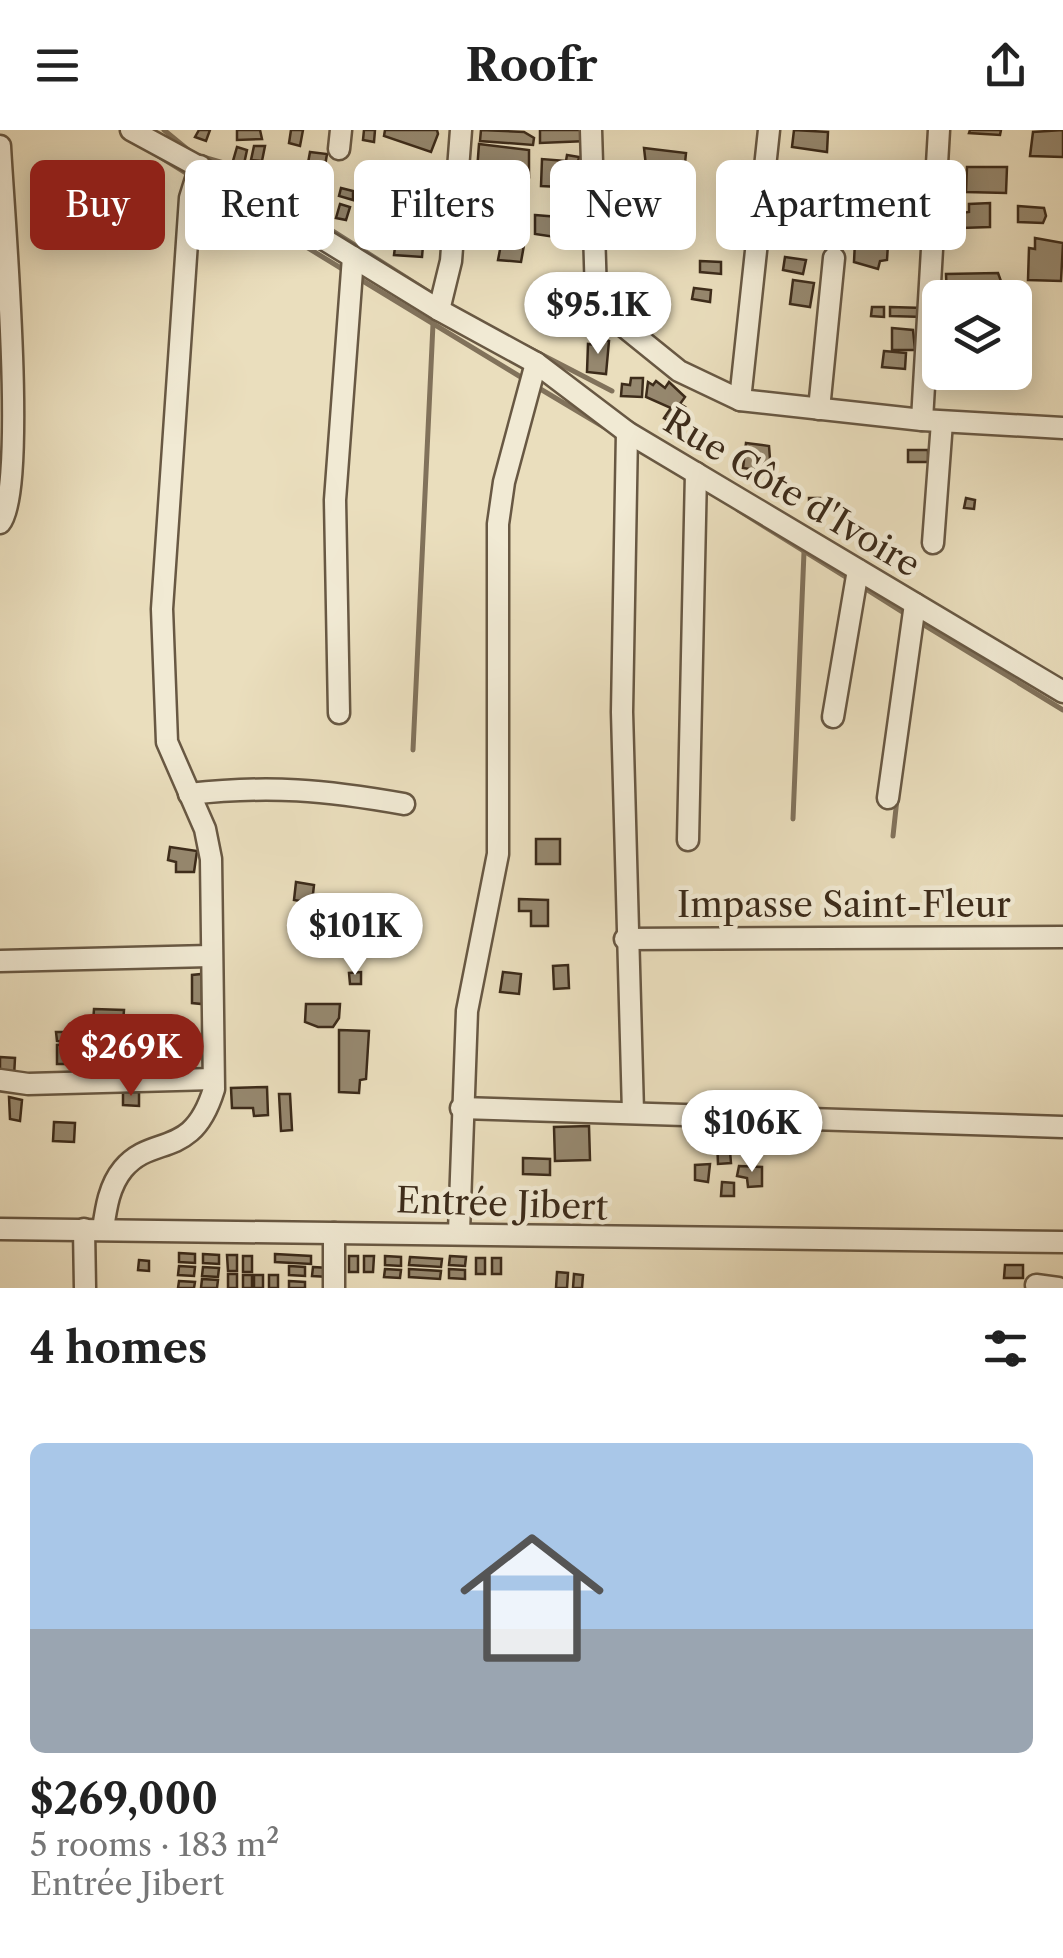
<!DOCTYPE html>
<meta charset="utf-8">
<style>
body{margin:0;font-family:"Libre Caslon Text",serif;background:#f2f2f2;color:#222;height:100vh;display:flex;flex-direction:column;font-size:38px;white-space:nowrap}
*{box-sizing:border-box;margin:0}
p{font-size:32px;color:#767676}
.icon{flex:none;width:55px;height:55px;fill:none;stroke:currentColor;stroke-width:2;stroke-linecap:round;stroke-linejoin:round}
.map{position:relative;height:1158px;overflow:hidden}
.drawer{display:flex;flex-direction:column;background:#fff;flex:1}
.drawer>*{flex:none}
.guide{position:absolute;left:30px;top:30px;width:1005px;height:90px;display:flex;gap:20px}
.controls{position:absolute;left:922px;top:150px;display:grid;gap:20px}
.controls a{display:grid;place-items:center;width:110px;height:110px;border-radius:15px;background:#fff;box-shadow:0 5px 25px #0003;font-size:50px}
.price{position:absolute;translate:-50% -85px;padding:0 22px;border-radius:35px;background:#fff;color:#222;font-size:32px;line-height:65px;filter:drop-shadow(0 2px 5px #0008)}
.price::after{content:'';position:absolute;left:50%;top:60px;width:30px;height:22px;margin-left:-15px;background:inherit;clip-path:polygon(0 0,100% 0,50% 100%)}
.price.current{background:#8f2418;color:#fff}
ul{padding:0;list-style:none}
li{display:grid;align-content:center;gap:20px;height:530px;padding:0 30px}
li span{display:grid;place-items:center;height:310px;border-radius:15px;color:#555}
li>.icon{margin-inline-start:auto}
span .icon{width:180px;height:180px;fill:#fffc;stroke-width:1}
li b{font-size:42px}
h2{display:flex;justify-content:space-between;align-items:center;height:120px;padding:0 30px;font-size:42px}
.pill{padding:0 35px;border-radius:15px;background:#fff;box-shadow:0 5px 25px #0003;font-size:35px;line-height:90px}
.pill.current{background:#8f2418;color:#fff}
header{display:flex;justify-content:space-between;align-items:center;height:130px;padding:0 30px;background:#fff;font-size:45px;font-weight:700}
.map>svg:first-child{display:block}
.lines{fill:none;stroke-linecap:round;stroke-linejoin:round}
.stream{stroke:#81725b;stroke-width:5}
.building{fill:#96886f;stroke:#3c2b1a;stroke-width:2.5}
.street-casing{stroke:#685843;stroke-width:25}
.street{stroke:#f1ead4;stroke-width:20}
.labels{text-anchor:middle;stroke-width:9;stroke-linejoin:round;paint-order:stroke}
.street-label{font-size:35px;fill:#3c2b1a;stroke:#f1ead4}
</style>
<header><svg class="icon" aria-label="menu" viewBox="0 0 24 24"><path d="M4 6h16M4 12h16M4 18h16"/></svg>Roofr<svg class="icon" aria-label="share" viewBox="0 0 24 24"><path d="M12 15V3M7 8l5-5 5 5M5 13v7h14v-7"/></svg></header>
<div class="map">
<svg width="1063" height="1158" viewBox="0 0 1063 1158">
<rect width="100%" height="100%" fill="#eadebd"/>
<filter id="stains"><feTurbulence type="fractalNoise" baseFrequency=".002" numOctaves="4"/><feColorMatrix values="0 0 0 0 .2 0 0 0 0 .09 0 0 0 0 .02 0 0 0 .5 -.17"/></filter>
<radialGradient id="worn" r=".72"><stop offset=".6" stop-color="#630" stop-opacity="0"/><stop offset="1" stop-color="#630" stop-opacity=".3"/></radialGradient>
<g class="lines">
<!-- stream -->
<g class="stream">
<polyline points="164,0 192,23"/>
<polyline points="157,25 191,46"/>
<polyline points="203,27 227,34 437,167"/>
<polyline points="200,52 344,140"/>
<polyline points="358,148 524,249"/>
<polyline points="525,216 612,261"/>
<polyline points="537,257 609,300"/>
<polyline points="738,380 852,451"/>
<polyline points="861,456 907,485"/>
<polyline points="921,493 1063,580"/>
<polyline points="413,620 433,194"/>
<polyline points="793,689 804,422"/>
<polyline points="893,706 897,669"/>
</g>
</g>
<!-- building -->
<g class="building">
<polygon points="199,0 210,0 206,11 195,7"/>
<polygon points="237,0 260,0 262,9 237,10"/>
<polygon points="291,0 303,0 300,16 289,13"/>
<polygon points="364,0 375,0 374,12 363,10"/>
<polygon points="385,0 437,0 438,4 431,22 384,6"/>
<polygon points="481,0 524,2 534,8 533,15 480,11"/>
<polygon points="540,0 579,0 587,2 587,11 540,13"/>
<polygon points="794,0 828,2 827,22 792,17"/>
<polygon points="970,0 1001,0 1000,5 969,3"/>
<polygon points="1063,0 1063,27 1030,26 1033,2"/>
<polygon points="479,14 529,20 529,47 477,41"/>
<polygon points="254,16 265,16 262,31 251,30"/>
<polygon points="237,17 247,20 244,34 233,31"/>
<polygon points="644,18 686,23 684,43 646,36"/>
<polygon points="310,22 327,24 325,36 308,33"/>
<polygon points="567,25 579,27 575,44 581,44 580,58 541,56 542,29 566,31"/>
<polygon points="967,37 1007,37 1006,63 966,62"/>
<polygon points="661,42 680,44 679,63 659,60"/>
<polygon points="299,47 325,54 320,74 294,69 289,63 290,54 297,56"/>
<polygon points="799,55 826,57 825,69 798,67"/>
<polygon points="341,58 353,61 353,70 339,66"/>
<polygon points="864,59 892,62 891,81 862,78"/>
<polygon points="990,73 990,97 961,98 961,83 969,82 969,74"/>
<polygon points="340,74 350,77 346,90 336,88"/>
<polygon points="1018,76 1044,78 1046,86 1043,93 1018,92"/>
<polygon points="400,77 425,79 425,101 402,99 424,104 422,127 394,125"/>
<polygon points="507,78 528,87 526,100 497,97 499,90 504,92"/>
<polygon points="370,81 392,82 389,104 367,100"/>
<polygon points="535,85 571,88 569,109 535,104"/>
<polygon points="811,89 823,91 819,114 807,112"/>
<polygon points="427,90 448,96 446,106 425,101"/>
<polygon points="503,104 519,105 518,114 524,115 521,132 498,130"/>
<polygon points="1035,108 1063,113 1061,151 1028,150 1029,118 1035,119"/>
<polygon points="855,111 888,114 887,130 880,131 878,139 854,132"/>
<polygon points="785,127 806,130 803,144 783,140"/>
<polygon points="700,131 721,132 721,144 700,142"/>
<polygon points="998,143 1002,154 986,155 987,168 947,168 946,144"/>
<polygon points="631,150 653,155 647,181 614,178 614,163 626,168 623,165"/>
<polygon points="793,150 814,153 810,177 790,174"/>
<polygon points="694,158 711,160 710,172 692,169"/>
<polygon points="872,177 884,177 884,187 871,186"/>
<polygon points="890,177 924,178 924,187 890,186"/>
<polygon points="892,198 913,200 915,220 892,220"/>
<polygon points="598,208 609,211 606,244 587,242 588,214 596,215"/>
<polygon points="884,221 906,223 905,239 882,237"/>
<polygon points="631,248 643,248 642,267 621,266 622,254 630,255"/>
<polygon points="656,251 665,258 669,252 685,267 680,274 685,277 674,294 664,288 671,278 646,267 648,252 653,255"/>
<polygon points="746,313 769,316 771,342 743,338"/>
<rect x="908" y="320" width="20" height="12"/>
<rect x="809" y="368" width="11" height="15"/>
<polygon points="966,368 975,370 974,379 964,378"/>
<rect x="536" y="709" width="24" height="25"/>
<polygon points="170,717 197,721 194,742 176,742 176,732 168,730"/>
<polygon points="296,752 314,755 312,773 294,770"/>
<polygon points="519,769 548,770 548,796 531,796 531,781 519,781"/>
<polygon points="312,796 322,796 322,810 311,809"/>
<polygon points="568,835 569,858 554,859 553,836"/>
<polygon points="361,842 361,854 350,854 349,843"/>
<polygon points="503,842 521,844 519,864 500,862"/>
<polygon points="202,844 202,874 192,873 192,845"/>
<polygon points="306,874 340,874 339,888 333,897 318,897 305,892"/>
<polygon points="94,879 124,880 123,893 93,893"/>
<polygon points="70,894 81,894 78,914 57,911 56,902 69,902"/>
<polygon points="339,900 369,901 366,949 360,950 359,963 339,962"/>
<polygon points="131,910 131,925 121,924 120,911"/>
<polygon points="69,914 76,918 76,934 57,934 57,915"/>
<polygon points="0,927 15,928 14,947 0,945"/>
<polygon points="267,957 268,985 254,986 253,978 232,978 231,958"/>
<polygon points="123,962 139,962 139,976 123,975"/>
<polygon points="279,964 290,964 292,1000 281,1001"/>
<polygon points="9,967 22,970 20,991 10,989"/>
<polygon points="54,992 75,993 74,1012 53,1011"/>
<polygon points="589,996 590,1030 555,1031 554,997"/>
<polygon points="717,1009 729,1009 731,1033 718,1034"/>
<polygon points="523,1028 550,1029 550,1045 523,1044"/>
<polygon points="710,1034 708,1052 695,1050 695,1035"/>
<polygon points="739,1036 762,1037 762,1056 748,1057 747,1048 737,1046"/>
<polygon points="722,1052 734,1053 734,1066 721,1066"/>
<polygon points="179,1123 195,1124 195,1133 179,1132"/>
<polygon points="203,1124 219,1125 219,1134 203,1133"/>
<polygon points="275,1124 311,1126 311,1134 275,1132"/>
<polygon points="227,1125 237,1125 237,1141 228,1141"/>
<rect x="243" y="1126" width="9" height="16"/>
<rect x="349" y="1126" width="9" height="16"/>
<polygon points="364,1126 374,1126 373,1142 364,1142"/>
<polygon points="385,1126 401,1127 401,1136 385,1135"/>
<polygon points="450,1126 466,1127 465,1136 449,1135"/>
<polygon points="410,1127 442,1129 441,1137 409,1135"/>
<rect x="476" y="1128" width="9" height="16"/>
<rect x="492" y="1128" width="9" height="16"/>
<polygon points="139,1130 149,1131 149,1141 138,1140"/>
<polygon points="1005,1135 1023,1135 1023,1148 1004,1148"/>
<polygon points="179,1136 195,1137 194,1146 178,1145"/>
<polygon points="289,1136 305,1137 305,1146 289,1145"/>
<polygon points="203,1137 219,1138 218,1147 202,1146"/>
<polygon points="313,1137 329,1138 329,1147 312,1146"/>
<polygon points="385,1139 401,1140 400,1148 384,1147"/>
<polygon points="409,1139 441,1141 440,1149 409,1147"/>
<polygon points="449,1139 465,1140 465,1149 449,1148"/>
<polygon points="557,1142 568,1143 567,1158 556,1158"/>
<rect x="228" y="1144" width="9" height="14"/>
<polygon points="574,1144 583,1145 582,1158 573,1158"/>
<rect x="243" y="1145" width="9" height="13"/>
<rect x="254" y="1145" width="9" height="13"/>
<rect x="269" y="1145" width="9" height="13"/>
<polygon points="202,1149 218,1150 217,1158 201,1158"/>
<polygon points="179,1151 195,1152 194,1158 178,1158"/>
<polygon points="289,1151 305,1152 305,1158 289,1158"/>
</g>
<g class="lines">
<defs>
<g id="street">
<polyline points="131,0 260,70 439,180 536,233 627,302 1063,562"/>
<polyline points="591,0 596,166 606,182 679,241 740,270 922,290 1063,298"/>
<path d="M0,16C3,76 28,360 0,393"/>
<polyline points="339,19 341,0"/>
<polyline points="439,180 451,131 461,0"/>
<polyline points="740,270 769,0"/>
<polyline points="819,279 834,128"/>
<polyline points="922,290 939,0"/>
<polyline points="627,302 622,582 633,982"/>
<polyline points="933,413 942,292"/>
<polyline points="339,583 335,370 353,127"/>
<polyline points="833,587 858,440"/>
<path d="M189,664C270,655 325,660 404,674"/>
<polyline points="888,668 915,474"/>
<polyline points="688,710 696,343"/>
<polyline points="625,809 1063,807"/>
<polyline points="0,831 210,826"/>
<polyline points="0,950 28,954 213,949"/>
<polyline points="461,978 1063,997"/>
<polyline points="0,1099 1063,1112"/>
<polyline points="84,1099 85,1158"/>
<path d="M103,1099C106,1078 109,1056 123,1039C153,1003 192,1031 214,959L211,729L205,699L167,612L162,479L190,68L200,36"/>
<polyline points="459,1102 467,881 498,724 498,394 504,352 536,233"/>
<polyline points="1036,1155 1058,1158"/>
<polyline points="334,1158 334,1103"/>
</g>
</defs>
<!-- street casing -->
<use href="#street" class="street-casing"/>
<!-- street -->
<use href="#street" class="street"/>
</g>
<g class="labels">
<!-- street labels -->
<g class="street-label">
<text transform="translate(792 363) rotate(31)" y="12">Rue Côte d'Ivoire</text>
<text x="844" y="787">Impasse Saint-Fleur</text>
<text transform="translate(502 1074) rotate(2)" y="12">Entrée Jibert</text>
</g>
</g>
<rect width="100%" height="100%" filter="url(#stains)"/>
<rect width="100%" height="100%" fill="url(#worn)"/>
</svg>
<div class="controls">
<a><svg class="icon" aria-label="layers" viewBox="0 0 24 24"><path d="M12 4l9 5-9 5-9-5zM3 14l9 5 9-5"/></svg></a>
</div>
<b class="price" style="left:598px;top:227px">$95.1K</b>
<b class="price" style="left:355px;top:848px">$101K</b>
<b class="price current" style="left:131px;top:969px">$269K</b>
<b class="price" style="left:752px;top:1045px">$106K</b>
<div class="guide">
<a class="pill current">Buy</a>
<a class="pill">Rent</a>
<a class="pill">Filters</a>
<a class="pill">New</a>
<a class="pill">Apartment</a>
</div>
</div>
<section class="drawer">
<h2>4 homes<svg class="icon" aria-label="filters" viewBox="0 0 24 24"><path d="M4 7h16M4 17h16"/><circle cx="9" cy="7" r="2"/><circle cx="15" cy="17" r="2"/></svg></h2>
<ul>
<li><span style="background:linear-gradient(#a9c7e8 60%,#9aa5b1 0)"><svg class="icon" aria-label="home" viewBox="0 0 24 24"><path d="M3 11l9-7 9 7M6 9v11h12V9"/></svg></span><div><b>$269,000</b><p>5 rooms · 183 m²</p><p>Entrée Jibert</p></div></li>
</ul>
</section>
